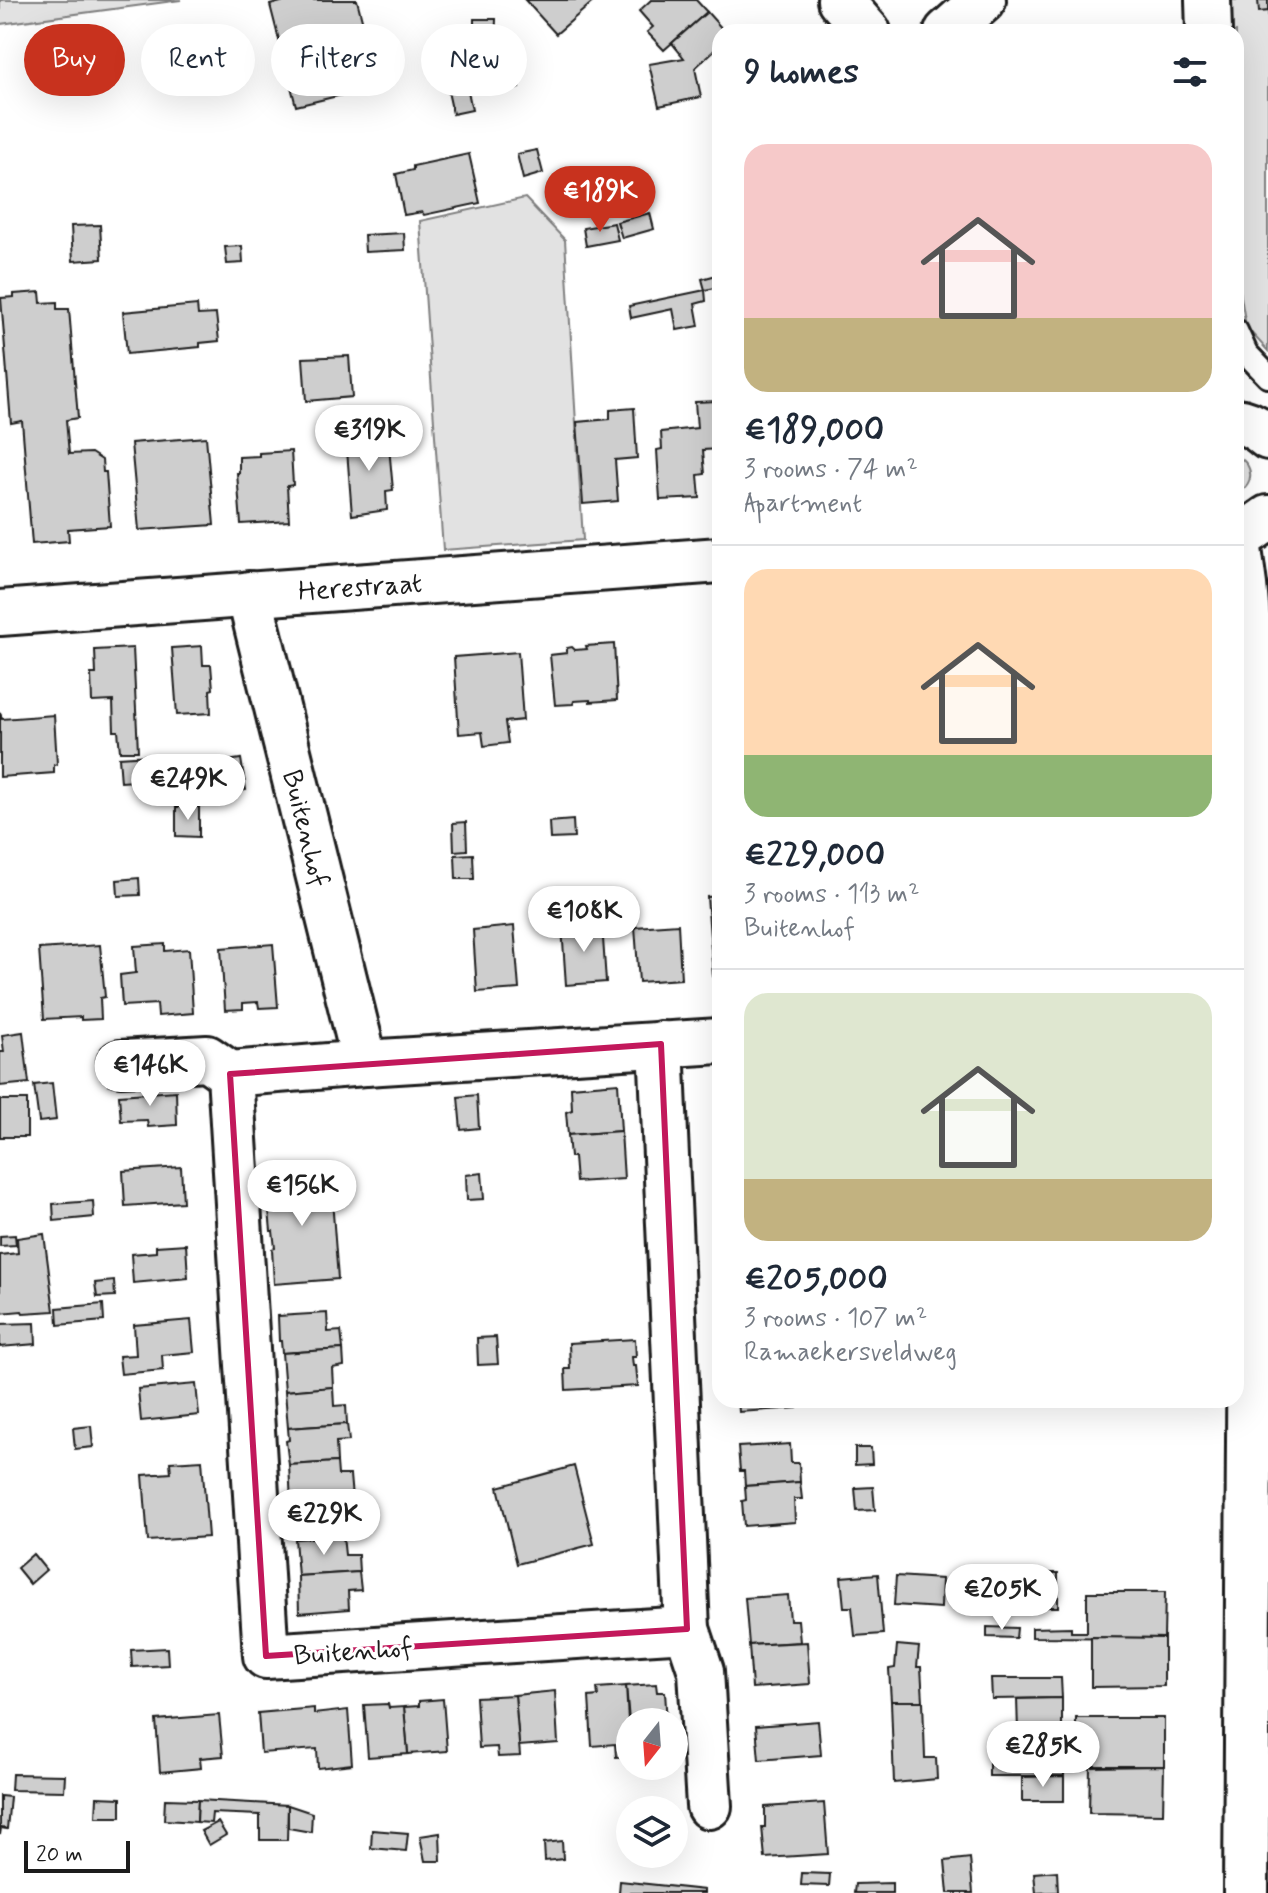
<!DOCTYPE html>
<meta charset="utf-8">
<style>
body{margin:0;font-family:Mynerve,sans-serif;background:#f6f6f7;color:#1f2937;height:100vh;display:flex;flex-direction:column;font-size:30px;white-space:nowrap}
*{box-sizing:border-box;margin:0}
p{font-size:26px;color:#747a83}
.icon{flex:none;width:44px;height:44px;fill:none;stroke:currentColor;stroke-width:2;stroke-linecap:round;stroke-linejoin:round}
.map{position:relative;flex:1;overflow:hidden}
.panel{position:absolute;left:712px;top:24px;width:532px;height:1384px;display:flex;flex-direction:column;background:#fff;border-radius:24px;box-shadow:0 8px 32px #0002}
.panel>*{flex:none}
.top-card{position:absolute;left:24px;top:24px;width:568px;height:72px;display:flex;gap:16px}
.needle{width:52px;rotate:197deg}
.controls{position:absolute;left:616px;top:1708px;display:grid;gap:16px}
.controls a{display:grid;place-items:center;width:72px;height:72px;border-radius:50%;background:#fff;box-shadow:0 8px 32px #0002;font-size:40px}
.scale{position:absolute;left:24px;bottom:20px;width:106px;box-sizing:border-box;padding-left:8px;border:4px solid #1c1c1c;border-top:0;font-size:22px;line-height:28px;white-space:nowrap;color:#1c1c1c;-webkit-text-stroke:6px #fff;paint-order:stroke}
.price{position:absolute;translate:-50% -68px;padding:0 18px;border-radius:28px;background:#fff;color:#222;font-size:26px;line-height:52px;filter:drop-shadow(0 2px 4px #0008)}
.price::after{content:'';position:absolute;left:50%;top:48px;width:24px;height:18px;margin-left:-12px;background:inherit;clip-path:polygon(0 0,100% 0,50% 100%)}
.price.active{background:#c8321e;color:#fff}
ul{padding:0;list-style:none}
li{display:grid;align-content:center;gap:16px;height:424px;padding:0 32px}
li+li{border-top:2px solid #e0e1e3}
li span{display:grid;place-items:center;height:248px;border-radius:24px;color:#555}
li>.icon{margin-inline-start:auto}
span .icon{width:144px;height:144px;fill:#fffc;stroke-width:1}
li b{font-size:34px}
h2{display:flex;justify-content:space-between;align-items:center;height:96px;padding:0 32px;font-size:34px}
.tag{padding:0 28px;border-radius:36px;background:#fff;box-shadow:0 8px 32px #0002;font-size:28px;line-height:72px}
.tag.active{background:#c8321e;color:#fff}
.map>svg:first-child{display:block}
.green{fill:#e2e2e2;stroke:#7f7f7f;stroke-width:2}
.building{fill:#cecece;stroke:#1c1c1c;stroke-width:2}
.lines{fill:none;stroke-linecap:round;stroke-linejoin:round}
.lane-casing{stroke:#1c1c1c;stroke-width:28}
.street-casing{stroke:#1c1c1c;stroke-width:50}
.secondary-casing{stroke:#1c1c1c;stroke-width:50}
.lane{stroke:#fff;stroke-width:22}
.street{stroke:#fff;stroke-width:44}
.secondary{stroke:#fff;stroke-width:44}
.marked{fill:none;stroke:#c2185b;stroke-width:6;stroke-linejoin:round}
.labels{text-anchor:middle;stroke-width:6;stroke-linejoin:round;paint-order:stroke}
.street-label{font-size:28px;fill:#1c1c1c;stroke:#fff}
</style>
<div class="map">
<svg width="1268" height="1893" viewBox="0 0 1268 1893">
<rect width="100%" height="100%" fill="#fff"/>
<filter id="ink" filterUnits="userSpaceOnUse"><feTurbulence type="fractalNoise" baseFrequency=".0125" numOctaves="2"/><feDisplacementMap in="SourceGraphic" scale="16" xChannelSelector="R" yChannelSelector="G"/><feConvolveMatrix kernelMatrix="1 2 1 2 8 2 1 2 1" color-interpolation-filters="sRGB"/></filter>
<g filter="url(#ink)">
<!-- green -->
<g class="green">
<polygon points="0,0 181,0 0,24"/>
<polygon points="1229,0 1268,0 1268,351 1246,327 1237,272 1240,228 1236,145 1236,32 1231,32"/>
<polygon points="525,198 565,240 583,540 443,550 420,221"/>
<path d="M1236,455C1255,466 1255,484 1236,495Z"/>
</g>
<!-- building -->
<g class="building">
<polygon points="288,0 357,0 379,86 296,106 270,5"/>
<polygon points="525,0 595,0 556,34"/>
<polygon points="651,0 696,0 707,12 664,50 647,32 653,27 639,11"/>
<polygon points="1258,0 1268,0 1268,11 1259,12"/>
<polygon points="707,12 725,32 720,32 720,45 695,68 701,97 659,106 649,64 684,58 672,43"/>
<polygon points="474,19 496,19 495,43 474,43"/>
<polygon points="461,60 465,79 469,78 472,90 468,91 472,110 453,114 442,64"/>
<polygon points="513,60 519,88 504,92 496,64"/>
<polygon points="537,150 543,173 523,179 517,154"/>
<polygon points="469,154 480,203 424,215 422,212 404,215 396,174 413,170 413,166"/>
<polygon points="650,213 654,229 622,238 617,222"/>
<polygon points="614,223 618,240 586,246 583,228"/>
<polygon points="100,225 102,259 73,261 71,226"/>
<polygon points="404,233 405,250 365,252 364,235"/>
<polygon points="242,246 243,263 227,264 225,247"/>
<polygon points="720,274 720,287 705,290 702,279"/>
<polygon points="705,290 706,301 695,304 699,326 677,330 673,309 631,318 629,306"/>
<polygon points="40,292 41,303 57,302 57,309 69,309 78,418 66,420 69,454 91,453 102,460 103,472 106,472 110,526 68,529 69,541 32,544 22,421 11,423 1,298 14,297 14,294"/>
<polygon points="197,305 198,315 216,314 219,341 200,343 200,347 127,354 123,312"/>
<polygon points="349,356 352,397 306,401 303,358"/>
<polygon points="717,401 720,427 720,449 703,450 705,474 698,475 700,498 660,500 657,450 662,449 661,432 697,428 695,402"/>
<polygon points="634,408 637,458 615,460 618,501 583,504 577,422 610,419 610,410"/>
<polygon points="388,436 393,490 386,491 387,510 352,515 346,437"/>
<polygon points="206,437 214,525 139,530 131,443"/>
<polygon points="291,451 293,485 287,486 289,521 241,524 237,473 239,473 239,457 259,456 259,453"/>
<polygon points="614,644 617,700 590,702 590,700 574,701 573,704 555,705 550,655 567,653 567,648 572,647 575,650 587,649 586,646"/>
<polygon points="202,646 203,665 211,665 213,689 210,690 211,713 177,715 172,648"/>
<polygon points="133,648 138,751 120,751 118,731 114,731 113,701 92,702 91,674 96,674 95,650"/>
<polygon points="518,652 523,720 505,722 508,743 484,746 482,732 459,734 454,657"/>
<polygon points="0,712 2,719 54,715 57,764 54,765 54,773 0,777"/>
<polygon points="150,755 150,780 121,782 119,757"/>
<polygon points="241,759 246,790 210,796 206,764"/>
<polygon points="176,807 199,807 199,837 176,836"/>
<polygon points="573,820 574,838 550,839 549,822"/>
<polygon points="466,822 467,850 454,851 453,823"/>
<polygon points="473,854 474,879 456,879 455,855"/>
<polygon points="139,878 140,895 118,896 117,880"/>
<polygon points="720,896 720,975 713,976 707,897"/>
<polygon points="602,924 606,982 566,985 562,927"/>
<polygon points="678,924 681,979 639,982 635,927"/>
<polygon points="514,926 519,989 477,992 473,930"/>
<polygon points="165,944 165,951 189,949 193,1013 158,1016 157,1004 122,1006 120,975 136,973 134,946"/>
<polygon points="273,944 278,1007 259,1008 258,1002 243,1003 243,1009 225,1010 221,948"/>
<polygon points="100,945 105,997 100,998 101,1019 81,1020 81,1017 44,1019 39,949"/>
<polygon points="23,1032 29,1083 0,1086 0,1052 4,1052 2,1035"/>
<polygon points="52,1083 56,1120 39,1122 34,1085"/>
<polygon points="618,1083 621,1131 568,1135 566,1112 572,1110 571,1087"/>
<polygon points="176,1091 177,1125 148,1127 147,1120 121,1121 119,1095"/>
<polygon points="477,1095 479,1128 461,1130 458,1097"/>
<rect x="0" y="1100" width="27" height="37"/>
<polygon points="621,1131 624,1179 576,1182 574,1157 570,1157 568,1135"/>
<polygon points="181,1167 183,1202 125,1206 123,1171"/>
<polygon points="330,1173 338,1279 274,1284 272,1249 275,1248 273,1231 271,1231 266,1178"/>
<polygon points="482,1173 484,1199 467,1200 466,1175"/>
<polygon points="93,1201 94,1217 54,1221 53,1204"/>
<polygon points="44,1234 54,1311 23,1313 22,1311 0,1313 0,1255 18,1253 17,1238"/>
<polygon points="15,1235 16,1245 0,1246 0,1236"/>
<polygon points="186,1244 188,1278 133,1283 131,1254 156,1252 156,1246"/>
<polygon points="114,1281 115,1296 97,1297 95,1283"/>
<polygon points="103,1304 104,1321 58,1325 57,1308"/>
<polygon points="327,1313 328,1332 341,1331 343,1349 282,1353 281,1341 279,1341 278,1316"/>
<polygon points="191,1320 194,1352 162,1355 163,1370 121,1374 119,1356 136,1355 134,1325"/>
<polygon points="35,1323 36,1344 0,1347 0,1324"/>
<polygon points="496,1337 498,1364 478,1365 477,1338"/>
<polygon points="635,1339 636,1357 632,1357 633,1366 636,1366 638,1386 566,1390 565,1369 570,1369 569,1343"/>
<polygon points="343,1349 344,1366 332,1368 333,1387 285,1391 282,1353"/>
<polygon points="196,1384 199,1415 141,1421 138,1389"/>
<polygon points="333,1387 334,1406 346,1405 347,1424 288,1428 285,1391"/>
<polygon points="738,1400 796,1400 797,1408 739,1412"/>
<polygon points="347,1424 349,1441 336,1442 337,1462 289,1465 286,1441 289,1440 288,1428"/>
<polygon points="91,1426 93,1447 75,1449 73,1428"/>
<polygon points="790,1444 791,1463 799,1463 800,1482 745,1486 744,1471 740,1471 738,1447"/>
<polygon points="855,1448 871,1448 872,1464 855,1465"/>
<polygon points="202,1460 208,1537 148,1541 143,1475 171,1473 170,1462"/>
<polygon points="337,1462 338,1475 350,1475 352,1498 291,1502 289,1465"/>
<polygon points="574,1466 594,1544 517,1564 498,1487"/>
<polygon points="800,1482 802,1499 794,1499 795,1522 744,1526 742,1501 746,1500 745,1486"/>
<polygon points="873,1487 875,1510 857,1511 855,1488"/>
<polygon points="352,1498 354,1522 343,1523 343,1536 295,1539 291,1502"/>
<polygon points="343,1536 345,1555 358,1555 359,1572 298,1576 295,1539"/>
<polygon points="33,1554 46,1570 30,1584 17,1568"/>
<polygon points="359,1572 361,1590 348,1591 349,1609 299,1613 298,1576"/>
<rect x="1015" y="1573" width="43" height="34"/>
<polygon points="878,1574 883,1634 855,1636 852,1607 844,1607 841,1577"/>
<polygon points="896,1576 942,1579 941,1608 894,1605"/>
<polygon points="1087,1592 1165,1592 1164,1638 1032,1637 1032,1628 1071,1627 1071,1632 1087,1632"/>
<polygon points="788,1595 790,1620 798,1620 800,1642 749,1645 745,1598"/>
<polygon points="987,1627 1017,1628 1016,1638 987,1637"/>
<polygon points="1091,1637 1164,1638 1164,1686 1091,1687"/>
<polygon points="807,1642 810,1684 752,1688 749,1645"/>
<polygon points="897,1645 919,1647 917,1667 921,1667 923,1701 891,1701 889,1669 895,1668"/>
<polygon points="167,1648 168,1665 132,1667 131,1650"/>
<polygon points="991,1678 1061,1678 1062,1698 992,1699"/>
<polygon points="656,1684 657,1692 665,1692 667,1722 630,1722 630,1733 626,1686"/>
<polygon points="626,1686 630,1756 616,1757 615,1744 592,1746 589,1697 598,1696 597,1688"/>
<polygon points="555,1691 558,1743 519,1746 515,1695"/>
<polygon points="515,1695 520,1756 498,1757 497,1747 479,1748 476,1697"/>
<polygon points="1062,1698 1062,1728 1064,1728 1064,1776 989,1776 989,1763 1022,1762 1022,1731 1018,1731 1017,1699"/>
<polygon points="443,1699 447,1751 408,1754 404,1707 419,1706 419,1701"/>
<polygon points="891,1701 923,1701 925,1758 936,1758 937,1779 894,1783"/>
<polygon points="388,1704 389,1708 404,1707 408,1754 368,1757 364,1705"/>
<polygon points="314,1708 314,1714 348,1710 352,1764 318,1768 317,1749 261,1753 258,1713"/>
<polygon points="219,1715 223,1756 200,1758 201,1768 160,1772 156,1720"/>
<rect x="1076" y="1718" width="88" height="48"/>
<polygon points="818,1721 821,1755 759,1760 756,1726"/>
<polygon points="1164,1766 1163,1814 1089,1813 1090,1767"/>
<polygon points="12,1774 65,1775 64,1791 11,1790"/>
<polygon points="1064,1776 1064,1801 1022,1801 1022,1777"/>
<polygon points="0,1796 10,1797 7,1829 1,1828 0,1835"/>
<polygon points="97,1797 121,1798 121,1817 96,1817"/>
<polygon points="165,1799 198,1800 197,1822 164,1820"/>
<polygon points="198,1800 288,1805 287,1840 260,1840 260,1815 212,1813 211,1823 197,1822"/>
<polygon points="824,1803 828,1854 765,1858 762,1827 765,1827 765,1807"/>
<polygon points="288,1805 312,1813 311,1832 288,1828"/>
<polygon points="218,1822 226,1835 209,1845 201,1831"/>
<polygon points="372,1830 408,1833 406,1851 371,1848"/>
<polygon points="440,1833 441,1861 425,1861 420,1836"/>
<polygon points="562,1841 563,1859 545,1861 544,1843"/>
<polygon points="970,1858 973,1893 948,1893 945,1861"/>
<polygon points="1057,1871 1058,1892 1036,1893 1034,1873"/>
<polygon points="802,1873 830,1874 829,1886 801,1885"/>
<polygon points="620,1881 704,1890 704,1893 619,1893"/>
<polygon points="892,1883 892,1893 854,1893 855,1884"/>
</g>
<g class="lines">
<defs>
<polyline id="lane" points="1236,331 1246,353 1268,376"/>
<g id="street">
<polyline points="1208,0 1209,32"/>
<polyline points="947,32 983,0"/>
<polyline points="1237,534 1244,585 1254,690 1246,1893"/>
<polyline points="249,594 365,1063"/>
<polyline points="0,613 720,560"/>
<polyline points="661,1044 687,1629 701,1671 709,1806"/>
<polyline points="120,1063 207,1058 230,1074"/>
<polyline points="687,1629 266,1656 230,1074 365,1063 720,1041"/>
</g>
<g id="secondary">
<polyline points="840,0 868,32"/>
<path d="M1236,421C1248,422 1259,429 1268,437"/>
<polyline points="1236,534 1251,530 1268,518"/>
</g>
</defs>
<!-- lane casing -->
<use href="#lane" class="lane-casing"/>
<!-- street casing -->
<use href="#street" class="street-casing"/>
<!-- secondary casing -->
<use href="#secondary" class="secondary-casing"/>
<!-- lane -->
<use href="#lane" class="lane"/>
<!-- street -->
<use href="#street" class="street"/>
<!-- secondary -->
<use href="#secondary" class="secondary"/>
</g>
</g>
<!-- marked area -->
<path class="marked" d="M661,1044L687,1629L266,1656L230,1074Z"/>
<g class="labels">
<!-- street labels -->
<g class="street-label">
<text transform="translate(360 586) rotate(-4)" y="10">Herestraat</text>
<text transform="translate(307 828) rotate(76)" y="10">Buitenhof</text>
<text transform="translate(353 1650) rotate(-4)" y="10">Buitenhof</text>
</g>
</g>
</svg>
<div class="controls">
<a><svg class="needle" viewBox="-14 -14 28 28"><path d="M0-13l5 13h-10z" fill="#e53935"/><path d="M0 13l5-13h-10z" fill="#747a83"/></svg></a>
<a><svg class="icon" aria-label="layers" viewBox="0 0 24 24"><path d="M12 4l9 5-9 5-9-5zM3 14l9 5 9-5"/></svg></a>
</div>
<div class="scale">20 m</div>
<b class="price active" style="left:600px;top:234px">€189K</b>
<b class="price" style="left:369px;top:473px">€319K</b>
<b class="price" style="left:188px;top:822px">€249K</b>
<b class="price" style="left:584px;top:954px">€108K</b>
<b class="price" style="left:150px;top:1108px">€146K</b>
<b class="price" style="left:302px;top:1228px">€156K</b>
<b class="price" style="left:324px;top:1557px">€229K</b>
<b class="price" style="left:1002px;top:1632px">€205K</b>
<b class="price" style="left:1043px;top:1789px">€285K</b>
<div class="top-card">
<a class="tag active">Buy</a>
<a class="tag">Rent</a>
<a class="tag">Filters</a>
<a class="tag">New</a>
</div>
<section class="panel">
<h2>9 homes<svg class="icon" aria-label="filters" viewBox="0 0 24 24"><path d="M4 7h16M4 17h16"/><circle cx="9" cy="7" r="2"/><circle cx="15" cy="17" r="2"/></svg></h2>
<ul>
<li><span style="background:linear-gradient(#f6c9c9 70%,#c2b280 0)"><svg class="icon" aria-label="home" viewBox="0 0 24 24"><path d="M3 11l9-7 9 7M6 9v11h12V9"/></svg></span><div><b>€189,000</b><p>3 rooms · 74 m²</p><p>Apartment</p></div></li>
<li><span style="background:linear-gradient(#ffd9b3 75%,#8fb573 0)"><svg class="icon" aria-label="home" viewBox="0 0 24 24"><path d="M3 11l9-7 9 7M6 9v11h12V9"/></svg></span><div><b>€229,000</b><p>3 rooms · 113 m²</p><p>Buitenhof</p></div></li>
<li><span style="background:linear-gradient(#dfe7d0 75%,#c2b280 0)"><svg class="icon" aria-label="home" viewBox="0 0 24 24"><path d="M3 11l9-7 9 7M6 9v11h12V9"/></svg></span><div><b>€205,000</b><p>3 rooms · 107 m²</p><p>Ramaekersveldweg</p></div></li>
</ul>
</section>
</div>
